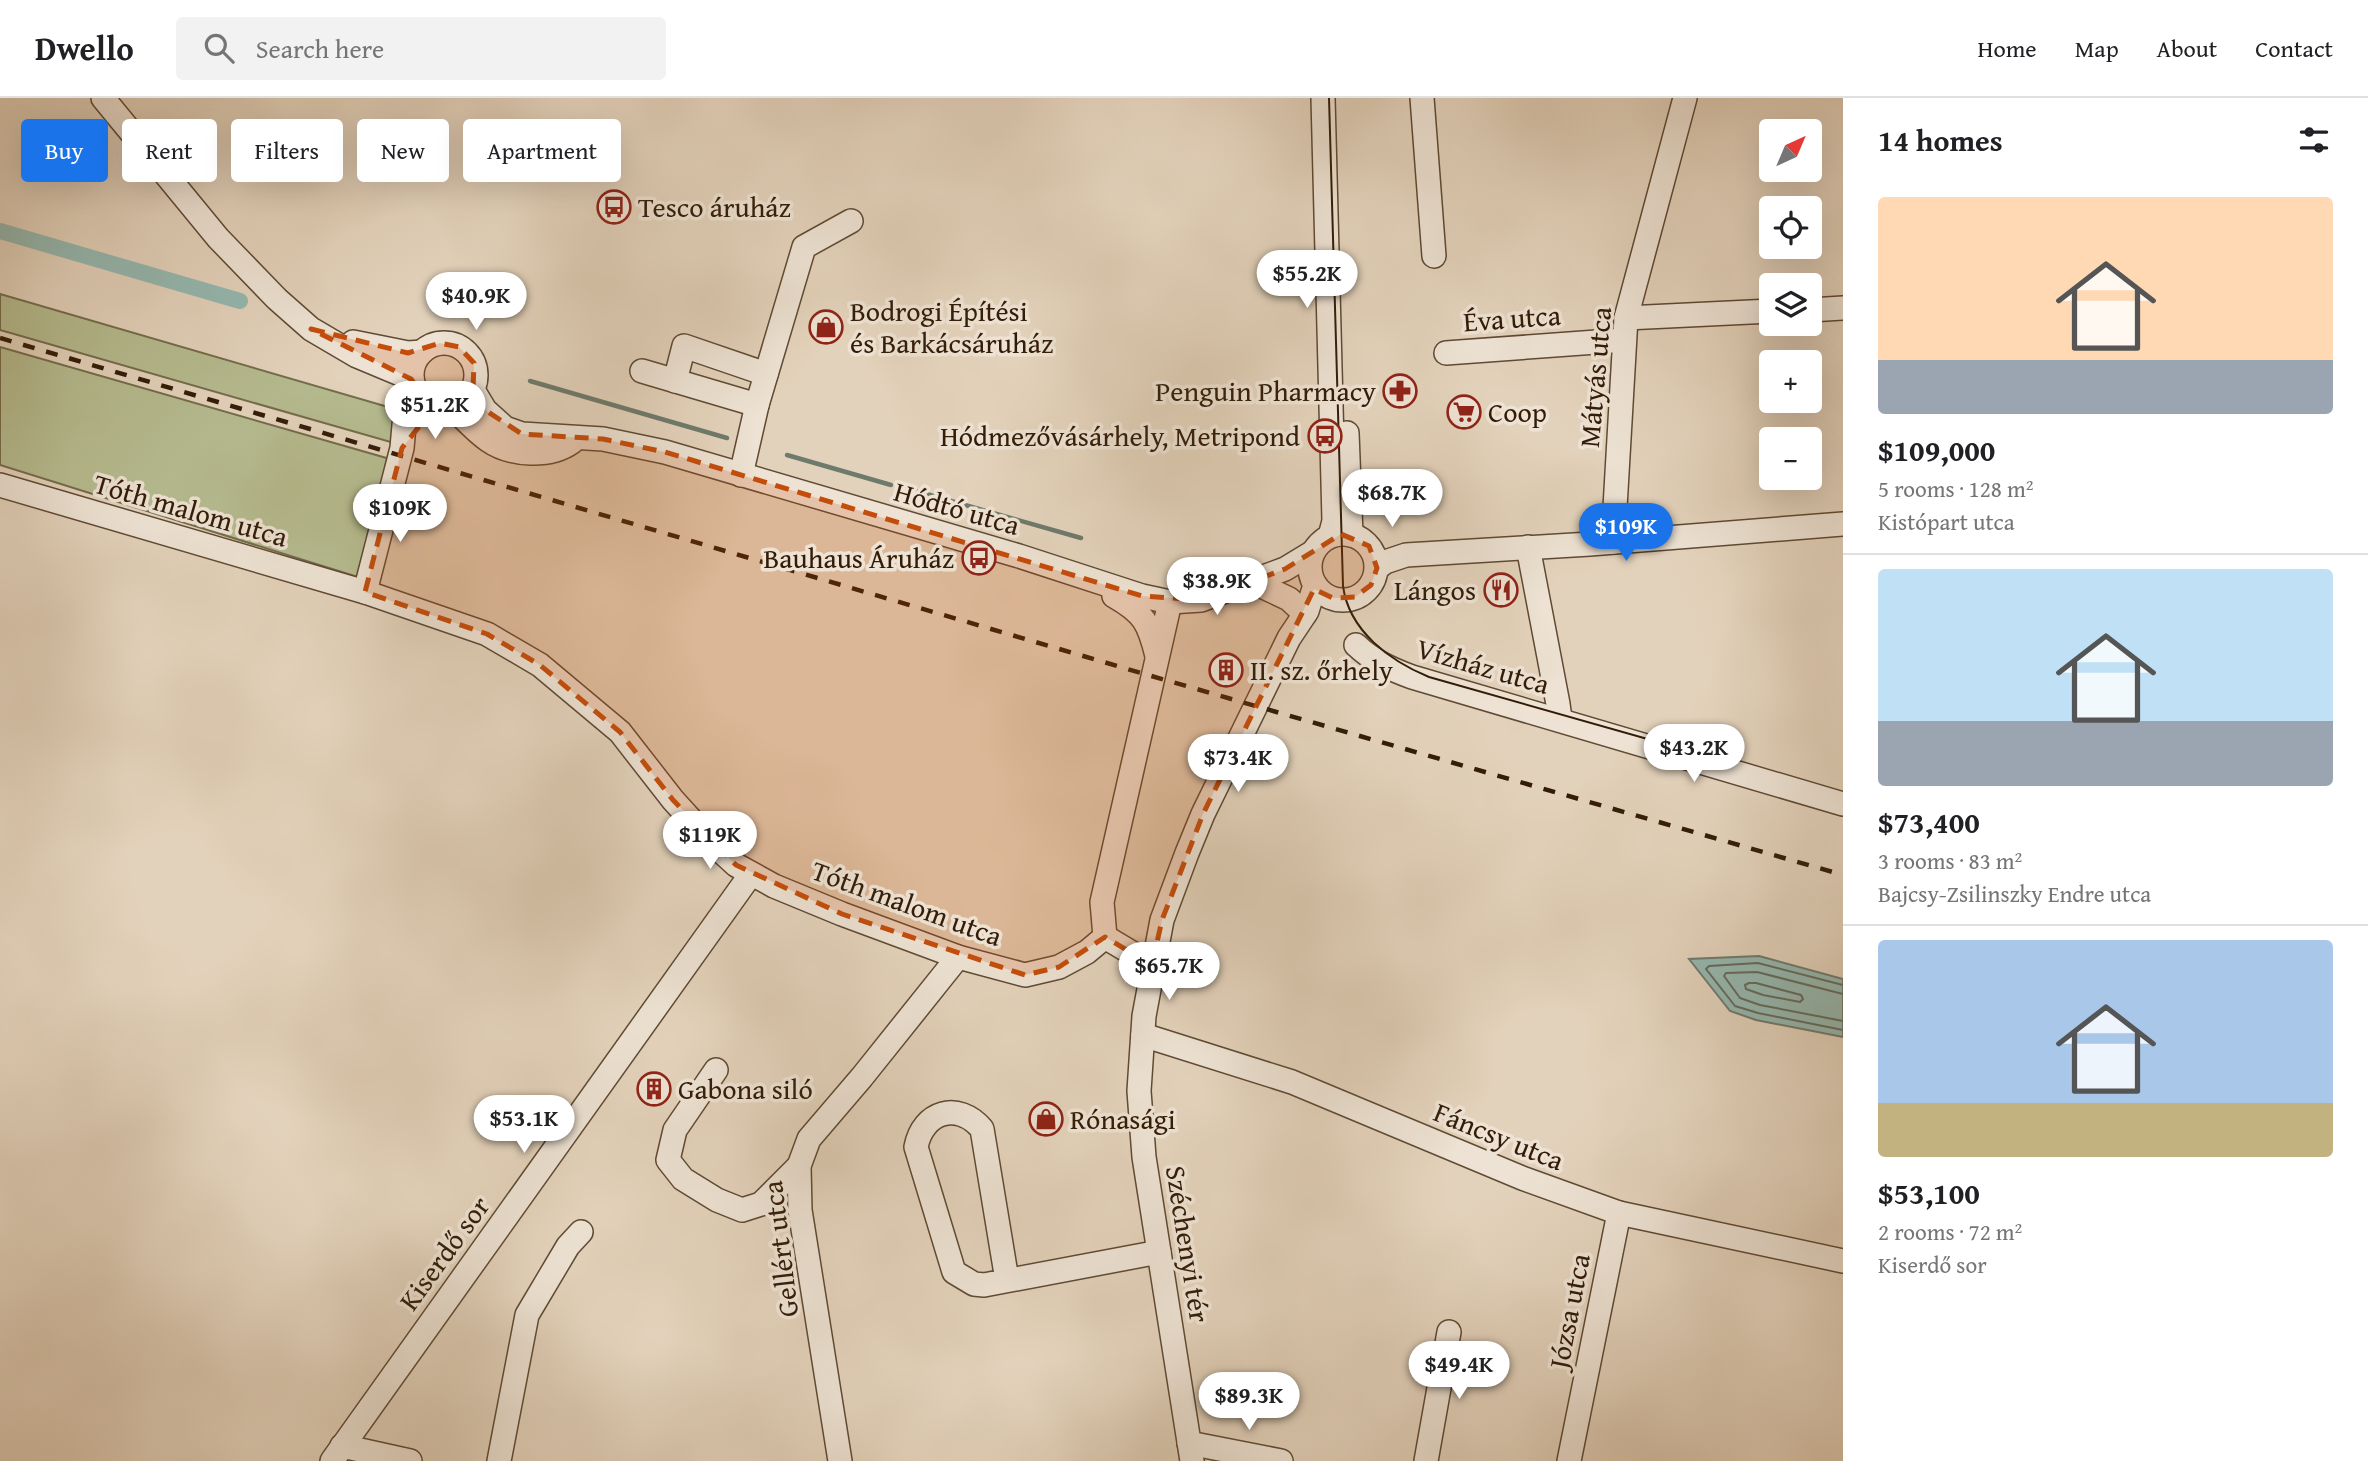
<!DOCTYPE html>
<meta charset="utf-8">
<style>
body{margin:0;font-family:"Gentium Book Plus",serif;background:#f2f2f2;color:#202124;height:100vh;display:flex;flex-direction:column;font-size:26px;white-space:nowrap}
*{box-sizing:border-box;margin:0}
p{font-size:23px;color:#757577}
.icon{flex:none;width:38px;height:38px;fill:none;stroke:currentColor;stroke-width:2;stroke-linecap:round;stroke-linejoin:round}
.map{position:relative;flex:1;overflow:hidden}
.sheet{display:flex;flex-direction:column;background:#fff;width:525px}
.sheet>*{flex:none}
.guide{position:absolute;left:21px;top:21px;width:665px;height:63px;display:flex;gap:14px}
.needle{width:46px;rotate:44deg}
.controls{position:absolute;left:1759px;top:21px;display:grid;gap:14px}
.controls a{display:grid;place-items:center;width:63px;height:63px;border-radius:7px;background:#fff;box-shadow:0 7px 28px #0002;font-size:35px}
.price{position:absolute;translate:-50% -60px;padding:0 16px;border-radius:24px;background:#fff;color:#222;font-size:23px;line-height:46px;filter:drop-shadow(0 2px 4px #0008)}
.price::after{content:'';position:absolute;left:50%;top:42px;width:21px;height:16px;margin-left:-10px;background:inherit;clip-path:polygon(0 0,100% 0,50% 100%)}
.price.current{background:#1a73e8;color:#fff}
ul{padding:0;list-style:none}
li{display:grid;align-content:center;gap:14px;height:371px;padding:0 35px}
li+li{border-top:2px solid #e0e0e0}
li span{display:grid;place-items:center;height:217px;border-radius:7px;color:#555}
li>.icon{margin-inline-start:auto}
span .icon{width:126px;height:126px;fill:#fffc;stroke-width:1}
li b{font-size:30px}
h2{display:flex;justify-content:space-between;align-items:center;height:84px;padding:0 35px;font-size:30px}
.pill{padding:0 24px;border-radius:7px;background:#fff;box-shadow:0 7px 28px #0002;font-size:24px;line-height:63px}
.pill.current{background:#1a73e8;color:#fff}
header{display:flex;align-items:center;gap:42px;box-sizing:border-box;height:98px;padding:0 35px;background:#fff;border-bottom:2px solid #e0e0e0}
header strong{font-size:33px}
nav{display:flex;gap:38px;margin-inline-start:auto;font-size:24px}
.search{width:490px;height:63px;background:#f2f2f2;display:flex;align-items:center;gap:18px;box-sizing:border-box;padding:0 24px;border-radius:7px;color:#757577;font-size:26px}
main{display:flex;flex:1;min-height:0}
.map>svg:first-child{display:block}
.green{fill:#b5bb8f;stroke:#746c4b;stroke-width:2}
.water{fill:#95b8b0;stroke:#6e7a6c;stroke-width:2}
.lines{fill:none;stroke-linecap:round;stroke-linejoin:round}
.shore{stroke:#646a5c;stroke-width:2}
.stream{stroke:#6e7a6c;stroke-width:4.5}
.canal{stroke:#95b8b0;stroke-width:16}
.minor-casing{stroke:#5f4a34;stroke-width:26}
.minor{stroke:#ede2d3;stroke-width:23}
.tram{stroke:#331c07;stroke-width:2}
.rail{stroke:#331c07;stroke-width:4.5;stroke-dasharray:12 12;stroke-linecap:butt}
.marked{fill:#c44d0b;fill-opacity:0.2;stroke:#c44d0b;stroke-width:5;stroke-dasharray:14 9;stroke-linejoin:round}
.labels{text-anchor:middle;stroke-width:7;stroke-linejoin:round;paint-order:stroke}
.poi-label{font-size:28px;fill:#331c07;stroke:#ede2d3;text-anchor:start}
.street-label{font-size:28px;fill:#331c07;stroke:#ede2d3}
</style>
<header>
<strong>Dwello</strong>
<div class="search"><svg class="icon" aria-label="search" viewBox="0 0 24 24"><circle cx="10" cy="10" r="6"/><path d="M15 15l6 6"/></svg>Search here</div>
<nav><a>Home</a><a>Map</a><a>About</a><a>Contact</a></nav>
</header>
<main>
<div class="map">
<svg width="1843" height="1363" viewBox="0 0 1843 1363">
<rect width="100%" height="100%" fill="#e3d2bb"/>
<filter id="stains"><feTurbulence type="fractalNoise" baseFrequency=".00286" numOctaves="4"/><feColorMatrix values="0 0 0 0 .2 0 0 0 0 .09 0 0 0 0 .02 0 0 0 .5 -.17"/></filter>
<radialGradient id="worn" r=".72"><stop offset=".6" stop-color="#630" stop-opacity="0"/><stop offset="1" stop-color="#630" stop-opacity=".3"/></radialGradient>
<!-- green -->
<g class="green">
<polygon points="0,196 395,311 394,345 0,232"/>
<polygon points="0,249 390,361 361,480 0,367"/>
</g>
<!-- water -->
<polygon class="water" points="1759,858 1843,881 1843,939 1756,922 1730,913 1689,861"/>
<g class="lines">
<!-- shore -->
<g class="shore">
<polygon points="1749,885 1756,885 1801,897 1803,901 1800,904 1763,897 1746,891 1745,887"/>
<polyline points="1843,887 1758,865 1709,868 1706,871 1735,908 1758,915 1843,932"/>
<polyline points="1843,896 1757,874 1726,875 1724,878 1740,900 1760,907 1843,923"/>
</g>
<!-- stream -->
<g class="stream">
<polyline points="530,283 727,340"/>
<polyline points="787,357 891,387"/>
<polyline points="909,391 1081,440"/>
</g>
<!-- canal -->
<polyline class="canal" points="0,133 240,203"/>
<defs>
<g id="minor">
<polyline points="103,0 218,140 277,201 311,231 357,258 412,281"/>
<polyline points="1323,0 1334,423 1330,438"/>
<polyline points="1422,0 1434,158"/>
<polyline points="1810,212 1843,210"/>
<polyline points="1626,220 1771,213"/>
<polyline points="353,244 408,255 422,254"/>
<circle cx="444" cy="277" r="32"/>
<polyline points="1446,255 1624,242"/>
<polyline points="642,273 757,307"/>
<polyline points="675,283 684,248 766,276"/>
<polyline points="473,292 485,312 505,330 522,336 603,341 665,354 1019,458 1142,498 1170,504 1201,502 1285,471 1313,454"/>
<path d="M452,309C464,320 475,333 488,342C511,358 550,360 572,344"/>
<polyline points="1347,335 1351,437"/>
<polyline points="741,377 757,307 804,149 851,123"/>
<polyline points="0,387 365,494 487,536 540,567 620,634 673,702 713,746 736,767 774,788 842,816 958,859 1025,877 1059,869 1087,854 1105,839"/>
<circle cx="1343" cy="469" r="33"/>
<polyline points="1613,444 1626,220 1685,0"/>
<polyline points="1528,449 1558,606 1560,621"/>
<polyline points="1377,470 1385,464 1406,457 1590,446 1843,426"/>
<polyline points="1251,483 1289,501 1305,516"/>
<polyline points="365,494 402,350 405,316 414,290"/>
<path d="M1114,498C1144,515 1149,525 1157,558"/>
<path d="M1356,547C1373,563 1390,571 1412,579L1843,706"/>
<polyline points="1105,839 1102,804 1170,504"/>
<polyline points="1105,839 1152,867"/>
<polyline points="1143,937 1292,984 1522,1080 1619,1115 1843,1163"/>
<polyline points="716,972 675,1032 668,1062 683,1081 717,1102 742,1112 761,1106 799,1068"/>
<path d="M1007,1182L982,1031C958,1003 923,1013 916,1049L954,1174L974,1186L984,1187L1159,1154"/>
<polyline points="1189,1345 1281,1363"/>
<polyline points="342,1348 410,1363"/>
<polyline points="332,1363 751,776"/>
<polyline points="499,1363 527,1217 568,1148 581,1134"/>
<polyline points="840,1363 800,1112 799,1068 809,1041 862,979 958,859"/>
<polyline points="1192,1363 1144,1059 1139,993 1144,918 1162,822 1187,755 1203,716 1289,540 1307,513 1315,487"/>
<polyline points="1426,1363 1449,1234"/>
<polyline points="1569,1363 1619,1115"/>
</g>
</defs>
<!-- minor casing -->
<use href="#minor" class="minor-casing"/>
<!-- minor -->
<use href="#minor" class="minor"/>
<!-- tram -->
<path class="tram" d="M1329,0L1343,488C1349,533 1390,563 1429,579L1718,661"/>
<!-- rail -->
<polyline class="rail" points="0,240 1141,575 1843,777"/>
</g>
<!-- marked area -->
<path class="marked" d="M311,231L408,255L440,245L459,249L474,265L473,292L485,312L522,336L603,341L665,354L1142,498L1201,502L1285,471L1341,436L1369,448L1377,470L1371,487L1355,499L1333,500L1314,491L1203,716L1162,822L1152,867L1105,839L1059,869L1025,877L842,816L736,767L673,702L620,634L540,567L487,536L365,494L402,350L433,311L411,281Z"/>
<!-- icons -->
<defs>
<symbol id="bus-ring" viewBox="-11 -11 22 22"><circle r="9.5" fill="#ede2d3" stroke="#8f2418" stroke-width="1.5"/><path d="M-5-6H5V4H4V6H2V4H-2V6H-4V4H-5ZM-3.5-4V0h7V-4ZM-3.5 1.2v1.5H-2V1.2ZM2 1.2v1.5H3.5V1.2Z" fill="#8f2418"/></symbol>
<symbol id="shop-ring" viewBox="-11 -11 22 22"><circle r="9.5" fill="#ede2d3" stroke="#8f2418" stroke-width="1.5"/><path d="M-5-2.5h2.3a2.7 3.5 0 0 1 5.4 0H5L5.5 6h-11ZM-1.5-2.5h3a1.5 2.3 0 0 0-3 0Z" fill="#8f2418"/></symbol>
<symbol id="pharmacy-ring" viewBox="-11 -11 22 22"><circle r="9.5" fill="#ede2d3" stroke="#8f2418" stroke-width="1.5"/><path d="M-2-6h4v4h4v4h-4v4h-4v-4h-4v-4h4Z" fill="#8f2418"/></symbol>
<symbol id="supermarket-ring" viewBox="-11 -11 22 22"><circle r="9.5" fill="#ede2d3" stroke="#8f2418" stroke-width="1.5"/><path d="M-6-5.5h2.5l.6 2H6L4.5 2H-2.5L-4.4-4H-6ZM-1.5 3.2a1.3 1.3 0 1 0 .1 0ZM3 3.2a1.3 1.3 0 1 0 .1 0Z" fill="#8f2418"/></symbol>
<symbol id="restaurant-ring" viewBox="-11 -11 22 22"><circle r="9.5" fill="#ede2d3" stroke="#8f2418" stroke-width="1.5"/><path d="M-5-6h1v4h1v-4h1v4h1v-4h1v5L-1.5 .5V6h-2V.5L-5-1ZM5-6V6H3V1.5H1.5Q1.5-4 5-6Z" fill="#8f2418"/></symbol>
<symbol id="building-ring" viewBox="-11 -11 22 22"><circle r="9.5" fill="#ede2d3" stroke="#8f2418" stroke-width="1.5"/><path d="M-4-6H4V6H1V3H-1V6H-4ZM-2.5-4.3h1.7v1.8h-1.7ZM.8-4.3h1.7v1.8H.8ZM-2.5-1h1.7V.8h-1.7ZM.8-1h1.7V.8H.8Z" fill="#8f2418"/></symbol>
</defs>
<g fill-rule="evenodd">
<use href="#bus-ring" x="595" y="90" width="38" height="38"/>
<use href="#shop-ring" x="807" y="210" width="38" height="38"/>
<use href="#pharmacy-ring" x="1381" y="274" width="38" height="38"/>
<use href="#supermarket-ring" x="1445" y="295" width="38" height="38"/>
<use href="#bus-ring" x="1306" y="319" width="38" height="38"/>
<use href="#bus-ring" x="960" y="441" width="38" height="38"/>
<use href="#restaurant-ring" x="1482" y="473" width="38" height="38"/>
<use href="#building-ring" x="1207" y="553" width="38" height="38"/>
<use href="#building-ring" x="635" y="972" width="38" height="38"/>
<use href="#shop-ring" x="1027" y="1002" width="38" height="38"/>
</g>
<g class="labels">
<!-- poi labels -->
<g class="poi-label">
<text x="638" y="119">Tesco áruház</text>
<text x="850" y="223">Bodrogi Építési<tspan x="850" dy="32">és Barkácsáruház</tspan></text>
<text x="1376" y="303" text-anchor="end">Penguin Pharmacy</text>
<text x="1488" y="324">Coop</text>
<text x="1300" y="348" text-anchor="end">Hódmezővásárhely, Metripond</text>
<text x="954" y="470" text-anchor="end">Bauhaus Áruház</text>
<text x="1476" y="502" text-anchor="end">Lángos</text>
<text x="1250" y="582">II. sz. őrhely</text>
<text x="678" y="1001">Gabona siló</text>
<text x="1070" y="1031">Rónasági</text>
</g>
<!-- street labels -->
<g class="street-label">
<text transform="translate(1512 220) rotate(-4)" y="10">Éva utca</text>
<text transform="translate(1595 279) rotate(-85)" y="10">Mátyás utca</text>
<text transform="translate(957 410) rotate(16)" y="10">Hódtó utca</text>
<text transform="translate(191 412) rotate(16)" y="10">Tóth malom utca</text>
<text transform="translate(1483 568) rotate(16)" y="10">Vízház utca</text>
<text transform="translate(907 805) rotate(20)" y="10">Tóth malom utca</text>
<text transform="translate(1499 1038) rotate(22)" y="10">Fáncsy utca</text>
<text transform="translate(1188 1146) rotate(81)" y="10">Széchenyi tér</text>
<text transform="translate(780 1151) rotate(-97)" y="10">Gellért utca</text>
<text transform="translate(444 1155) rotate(-54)" y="10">Kiserdő sor</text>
<text transform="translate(1569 1213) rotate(-79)" y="10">Józsa utca</text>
</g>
</g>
<rect width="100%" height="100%" filter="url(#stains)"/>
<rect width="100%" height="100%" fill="url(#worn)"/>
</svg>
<div class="controls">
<a><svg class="needle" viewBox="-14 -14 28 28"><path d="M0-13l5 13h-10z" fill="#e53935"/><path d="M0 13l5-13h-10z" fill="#757577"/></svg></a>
<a><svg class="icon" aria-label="locate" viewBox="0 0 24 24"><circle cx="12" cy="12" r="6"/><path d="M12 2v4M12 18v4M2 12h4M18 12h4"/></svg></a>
<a><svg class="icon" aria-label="layers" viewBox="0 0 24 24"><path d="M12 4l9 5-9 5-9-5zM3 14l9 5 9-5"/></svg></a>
<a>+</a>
<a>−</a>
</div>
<b class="price" style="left:1307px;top:212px">$55.2K</b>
<b class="price" style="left:476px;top:234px">$40.9K</b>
<b class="price" style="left:435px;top:343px">$51.2K</b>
<b class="price" style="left:1392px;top:431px">$68.7K</b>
<b class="price" style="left:400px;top:446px">$109K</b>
<b class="price current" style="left:1626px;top:465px">$109K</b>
<b class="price" style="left:1217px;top:519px">$38.9K</b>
<b class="price" style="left:1694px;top:686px">$43.2K</b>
<b class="price" style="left:1238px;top:696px">$73.4K</b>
<b class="price" style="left:710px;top:773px">$119K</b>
<b class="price" style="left:1169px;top:904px">$65.7K</b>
<b class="price" style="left:524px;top:1057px">$53.1K</b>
<b class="price" style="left:1459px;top:1303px">$49.4K</b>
<b class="price" style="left:1249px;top:1334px">$89.3K</b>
<div class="guide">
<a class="pill current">Buy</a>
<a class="pill">Rent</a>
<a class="pill">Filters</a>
<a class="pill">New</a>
<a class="pill">Apartment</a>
</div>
</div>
<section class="sheet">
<h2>14 homes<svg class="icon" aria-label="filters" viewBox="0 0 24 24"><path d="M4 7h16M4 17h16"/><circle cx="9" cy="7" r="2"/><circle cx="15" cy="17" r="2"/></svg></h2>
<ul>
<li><span style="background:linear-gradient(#ffd9b3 75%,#9aa5b1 0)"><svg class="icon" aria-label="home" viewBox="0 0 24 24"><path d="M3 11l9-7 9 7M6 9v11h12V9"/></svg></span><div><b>$109,000</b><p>5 rooms · 128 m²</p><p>Kistópart utca</p></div></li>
<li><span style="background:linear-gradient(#bfe0f5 70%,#9aa5b1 0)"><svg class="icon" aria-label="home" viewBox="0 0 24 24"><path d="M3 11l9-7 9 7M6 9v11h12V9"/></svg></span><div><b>$73,400</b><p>3 rooms · 83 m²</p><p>Bajcsy-Zsilinszky Endre utca</p></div></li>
<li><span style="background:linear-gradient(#a9c7e8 75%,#c2b280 0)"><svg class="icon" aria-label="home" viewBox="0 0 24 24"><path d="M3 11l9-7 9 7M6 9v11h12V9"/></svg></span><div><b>$53,100</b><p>2 rooms · 72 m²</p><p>Kiserdő sor</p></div></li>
</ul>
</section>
</main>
